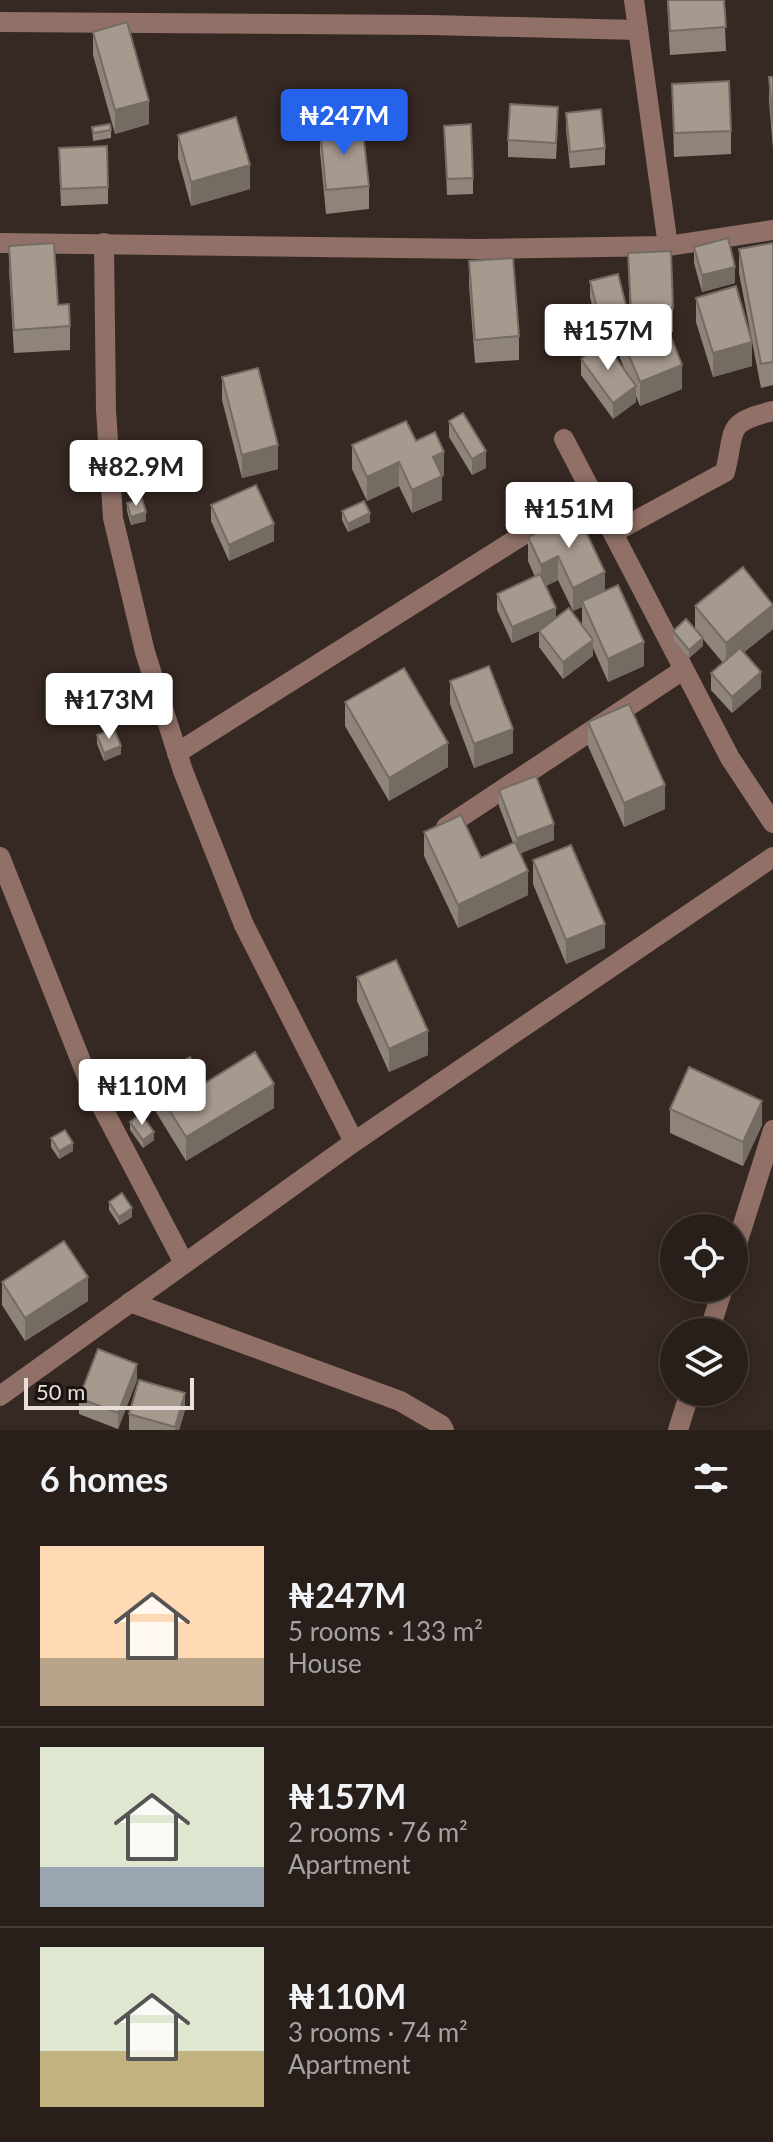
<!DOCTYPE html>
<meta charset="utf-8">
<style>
body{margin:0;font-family:Lato,sans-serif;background:#342b27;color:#f1f3f6;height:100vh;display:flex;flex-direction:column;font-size:30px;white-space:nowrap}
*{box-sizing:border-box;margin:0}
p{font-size:26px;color:#a5a2a2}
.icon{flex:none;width:44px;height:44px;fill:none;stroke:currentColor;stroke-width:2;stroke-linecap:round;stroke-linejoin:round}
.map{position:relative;height:1430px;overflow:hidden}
.drawer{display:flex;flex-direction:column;background:#281e1a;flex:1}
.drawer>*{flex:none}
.buttons{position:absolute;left:660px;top:1214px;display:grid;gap:16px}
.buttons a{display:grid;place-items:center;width:88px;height:88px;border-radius:50%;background:#281e1a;box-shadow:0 4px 20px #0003,0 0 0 2px #443c39;font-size:40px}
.scale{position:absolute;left:24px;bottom:20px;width:170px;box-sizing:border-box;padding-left:8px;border:4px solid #e9e0dc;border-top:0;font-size:22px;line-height:28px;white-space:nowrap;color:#e9e0dc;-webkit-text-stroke:6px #191310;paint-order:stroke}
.price{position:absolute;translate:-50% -68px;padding:0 18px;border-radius:8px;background:#fff;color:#222;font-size:26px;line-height:52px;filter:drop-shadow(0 2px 4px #0008)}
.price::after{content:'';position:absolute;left:50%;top:48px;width:24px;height:18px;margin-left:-12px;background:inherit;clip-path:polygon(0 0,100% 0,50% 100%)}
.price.selected{background:#2563eb;color:#fff}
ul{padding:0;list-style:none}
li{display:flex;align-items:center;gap:24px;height:200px;padding:0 40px}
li+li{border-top:2px solid #443c39}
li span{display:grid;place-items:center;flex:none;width:224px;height:160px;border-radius:0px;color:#555}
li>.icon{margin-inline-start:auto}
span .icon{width:96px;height:96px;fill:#fffc;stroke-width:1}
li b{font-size:34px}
h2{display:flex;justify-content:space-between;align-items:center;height:96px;padding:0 40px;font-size:34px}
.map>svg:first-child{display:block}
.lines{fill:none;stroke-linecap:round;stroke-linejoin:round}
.minor{stroke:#907067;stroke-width:20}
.wall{fill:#8f847a;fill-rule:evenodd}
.shaded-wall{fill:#746b63}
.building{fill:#a6998e;stroke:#746b63;stroke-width:2}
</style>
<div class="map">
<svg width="773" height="1430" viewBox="0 0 773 1430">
<rect width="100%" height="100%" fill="#362823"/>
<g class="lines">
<!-- minor -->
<g class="minor">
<polyline points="634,0 668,246"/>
<polyline points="0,22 431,25 638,30"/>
<polyline points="0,243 480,249 668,246 773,230"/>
<polyline points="104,243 106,410 113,518 145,652 183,771 244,925 354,1142"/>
<polyline points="564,439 730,758 773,823"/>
<path d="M613,533L725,472C736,429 724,423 773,411"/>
<polyline points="177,753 591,492"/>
<polyline points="446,827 683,670"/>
<polyline points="0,857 90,1084 184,1263"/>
<polyline points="734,1253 773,1130"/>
<polyline points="130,1302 400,1401 441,1425 444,1430"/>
<polyline points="709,1332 723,1288"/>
<polyline points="0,1396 354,1142 773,857"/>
<polyline points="678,1430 690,1392"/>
</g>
</g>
<!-- wall -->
<g class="wall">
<polygon points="667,0 724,0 726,51 670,55"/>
<polygon points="93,32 149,124 115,134 93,55"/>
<polygon points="769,77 773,77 773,149 769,101"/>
<polygon points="672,84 731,131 731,154 674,157"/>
<polygon points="566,113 605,148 605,165 570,168 566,129"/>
<polygon points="558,123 556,159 508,157 508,140"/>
<polygon points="444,126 473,178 473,194 447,195"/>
<polygon points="92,127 111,130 111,138 93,141"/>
<polygon points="320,128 369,186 369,209 326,214 320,152"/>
<polygon points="178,135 250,189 191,206 178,158"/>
<polygon points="59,164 108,187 108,204 61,206"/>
<polygon points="773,243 773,385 761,388 739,273 739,249"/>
<polygon points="9,246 58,305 70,326 70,350 14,353 9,270"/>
<polygon points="694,247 735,283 702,292 694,263"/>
<polygon points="628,253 673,308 673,332 669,332 682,389 640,406 636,396 636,402 613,419 581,375 581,359 626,373 618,353 618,336 601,341 590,297 590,281 629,325 630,324"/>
<polygon points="469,261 519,336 519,360 475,363 469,285"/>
<polygon points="696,298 752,366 713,377 696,322"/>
<polygon points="222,377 278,469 242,478 222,400"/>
<polygon points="449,421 486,468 472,475 449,437"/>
<polygon points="416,441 444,475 442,477 442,500 412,513 399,486 367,501 352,469 352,445"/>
<polygon points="127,503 146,521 131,525 127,511"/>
<polygon points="211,505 274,541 229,561 211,521"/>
<polygon points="342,511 370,522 348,532 342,520"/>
<path d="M528,537L605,591L644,666L608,682L593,648V656L563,679L539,647V631L512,643L497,610V594L535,577L528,561ZM558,580L573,611L582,607V625L584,628L556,618L546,586Z"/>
<polygon points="695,606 773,629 744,652 761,688 732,713 711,690 711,673 723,663 703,639 703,646 689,658 673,639 673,631 695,629"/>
<polygon points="450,681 513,753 474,768 450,704"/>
<polygon points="345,702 448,767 389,801 345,726"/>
<polygon points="588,722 665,809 624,827 588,746"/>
<polygon points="97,735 121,754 104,761 97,744"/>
<polygon points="499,790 554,840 520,853 528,895 458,928 424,856 424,832 481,858 513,843 499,806"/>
<polygon points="533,860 605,948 566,964 533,884"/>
<polygon points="357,977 428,1055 389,1072 357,1001"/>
<polygon points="151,1080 205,1083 274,1108 186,1161 151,1104"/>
<polygon points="670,1109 762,1125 743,1166 670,1133"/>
<polygon points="130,1122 154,1140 143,1148 130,1130"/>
<polygon points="51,1138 73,1151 59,1159 51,1147"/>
<polygon points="109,1202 132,1217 119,1225 109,1210"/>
<polygon points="2,1282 88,1301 25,1341 2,1305"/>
<polygon points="137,1380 118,1429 79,1414 79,1398"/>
<polygon points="185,1410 179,1430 129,1430 129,1414"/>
</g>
<!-- shaded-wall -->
<g class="shaded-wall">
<polygon points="149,101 149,124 115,134 115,110"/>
<polygon points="250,165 250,189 191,206 191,182"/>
<polygon points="735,267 735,283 702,292 702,275"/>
<polygon points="629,317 629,333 618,329 618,336 601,341 601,324"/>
<polygon points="752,342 752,366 713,377 713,353"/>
<polygon points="682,365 682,389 640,406 640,382"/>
<polygon points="636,386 636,402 613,419 613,403"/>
<polygon points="278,445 278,469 242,478 242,455"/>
<polygon points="486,451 486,468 472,475 472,459"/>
<polygon points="444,452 444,475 442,477 442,500 412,513 412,490 433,457"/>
<polygon points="399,462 399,486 367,501 367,477"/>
<polygon points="146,512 146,521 131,525 131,517"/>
<polygon points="370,513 370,522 348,532 348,524"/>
<polygon points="274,524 274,541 229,561 229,545"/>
<polygon points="558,556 558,580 541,588 541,565"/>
<polygon points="605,572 605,596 582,601 582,607 573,611 573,588"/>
<polygon points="773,605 773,629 726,667 726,643"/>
<polygon points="556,608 556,624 512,643 512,627"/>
<polygon points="703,638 703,646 689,658 689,650"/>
<polygon points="593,640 593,656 563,679 563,662"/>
<polygon points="644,642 644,666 608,682 608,659"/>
<polygon points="761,672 761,688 732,713 732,697"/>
<polygon points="513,729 513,753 474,768 474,744"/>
<polygon points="448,743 448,767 389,801 389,778"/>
<polygon points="121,746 121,754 104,761 104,753"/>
<polygon points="665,785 665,809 624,827 624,803"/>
<polygon points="554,824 554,840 517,855 517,838"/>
<polygon points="528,871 528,895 458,928 458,905"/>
<polygon points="605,924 605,948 566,964 566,940"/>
<polygon points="428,1031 428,1055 389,1072 389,1049"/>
<polygon points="274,1084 274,1108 186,1161 186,1137"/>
<polygon points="762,1101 762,1125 743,1166 743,1142"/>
<polygon points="154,1132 154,1140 143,1148 143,1140"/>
<polygon points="73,1143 73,1151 59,1159 59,1151"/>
<polygon points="132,1208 132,1217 119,1225 119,1217"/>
<polygon points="88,1277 88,1301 25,1341 25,1318"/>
<polygon points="137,1364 137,1380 118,1429 118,1413"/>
<polygon points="185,1393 185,1410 179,1430 175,1430"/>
</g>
<!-- building -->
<g class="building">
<polygon points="668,0 724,0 726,27 670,31"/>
<polygon points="127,22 149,101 115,110 93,32"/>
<polygon points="769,77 773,77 773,125"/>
<polygon points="729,81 731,131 674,133 672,84"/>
<polygon points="510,104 558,107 556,143 508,140"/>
<polygon points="601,109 605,148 570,152 566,113"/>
<polygon points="236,117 250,165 191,182 178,135"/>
<polygon points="362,123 369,186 326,190 320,128"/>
<polygon points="110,124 111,130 93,133 92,127"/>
<polygon points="471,124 473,178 447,179 444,126"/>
<polygon points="107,146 108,187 61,189 59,148"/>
<polygon points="728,238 735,267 702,275 694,247"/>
<polygon points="54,243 58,305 69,304 70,326 14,330 9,246"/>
<polygon points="773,243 773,362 761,364 739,249"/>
<polygon points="671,251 673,308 631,310 628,253"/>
<polygon points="513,258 519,336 475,340 469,261"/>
<polygon points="618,274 629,317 601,324 590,281"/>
<polygon points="736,286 752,342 713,353 696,298"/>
<polygon points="661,312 682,365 640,382 618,329"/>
<polygon points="604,342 636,386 613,403 581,359"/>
<polygon points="258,368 278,445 242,455 222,377"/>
<polygon points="463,413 486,451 472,459 449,421"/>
<polygon points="406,421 416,441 435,432 444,452 433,457 442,476 412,490 399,462 367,477 352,445"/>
<polygon points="256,485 274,524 229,545 211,505"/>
<polygon points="142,499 146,512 131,517 127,503"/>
<polygon points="364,501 370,513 348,524 342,511"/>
<polygon points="577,513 605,572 573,588 558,556 541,565 528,537"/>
<polygon points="743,567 773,605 726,643 695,606"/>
<polygon points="540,574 556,608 512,627 497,594"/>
<polygon points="618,585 644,642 608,659 582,601"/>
<polygon points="569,608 593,640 563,662 539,631"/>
<polygon points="686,619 703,638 689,650 673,631"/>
<polygon points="740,648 761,672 732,697 711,673"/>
<polygon points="489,666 513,729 474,744 450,681"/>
<polygon points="404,668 448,743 389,778 345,702"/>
<polygon points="629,704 665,785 624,803 588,722"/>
<polygon points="114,729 121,746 104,753 97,735"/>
<polygon points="536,776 554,824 517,838 499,790"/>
<polygon points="461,815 481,858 515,842 528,871 458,905 424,832"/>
<polygon points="571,845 605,924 566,940 533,860"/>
<polygon points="396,960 428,1031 389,1049 357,977"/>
<polygon points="255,1052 274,1084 186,1137 151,1080 190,1057 205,1083"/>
<polygon points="689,1067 762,1101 743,1142 670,1109"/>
<polygon points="141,1114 154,1132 143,1140 130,1122"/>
<polygon points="65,1130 73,1143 59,1151 51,1138"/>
<polygon points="122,1193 132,1208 119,1217 109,1202"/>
<polygon points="64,1241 88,1277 25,1318 2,1282"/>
<polygon points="98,1349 137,1364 118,1413 79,1398"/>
<polygon points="139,1380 185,1393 175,1427 129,1414"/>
</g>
</svg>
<div class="buttons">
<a><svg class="icon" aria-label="locate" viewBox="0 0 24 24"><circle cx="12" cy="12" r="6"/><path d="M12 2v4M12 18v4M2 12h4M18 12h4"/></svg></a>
<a><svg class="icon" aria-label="layers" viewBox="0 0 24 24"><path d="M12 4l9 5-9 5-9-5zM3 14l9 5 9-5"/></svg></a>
</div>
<div class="scale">50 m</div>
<b class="price selected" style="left:344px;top:157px">₦247M</b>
<b class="price" style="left:608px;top:372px">₦157M</b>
<b class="price" style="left:136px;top:508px">₦82.9M</b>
<b class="price" style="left:569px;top:550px">₦151M</b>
<b class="price" style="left:109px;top:741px">₦173M</b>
<b class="price" style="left:142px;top:1127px">₦110M</b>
</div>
<section class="drawer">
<h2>6 homes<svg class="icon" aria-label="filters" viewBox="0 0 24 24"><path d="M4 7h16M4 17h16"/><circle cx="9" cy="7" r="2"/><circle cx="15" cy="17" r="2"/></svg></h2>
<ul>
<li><span style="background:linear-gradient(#ffd9b3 70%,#b9a48a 0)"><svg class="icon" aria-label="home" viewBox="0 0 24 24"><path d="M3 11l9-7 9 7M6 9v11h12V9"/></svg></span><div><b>₦247M</b><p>5 rooms · 133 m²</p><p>House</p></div></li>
<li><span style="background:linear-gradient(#dfe7d0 75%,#9aa5b1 0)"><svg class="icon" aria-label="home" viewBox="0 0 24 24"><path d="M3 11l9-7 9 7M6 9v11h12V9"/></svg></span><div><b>₦157M</b><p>2 rooms · 76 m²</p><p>Apartment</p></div></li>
<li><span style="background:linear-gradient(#dfe7d0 65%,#c2b280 0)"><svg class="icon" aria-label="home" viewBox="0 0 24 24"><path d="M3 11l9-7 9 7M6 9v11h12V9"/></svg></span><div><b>₦110M</b><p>3 rooms · 74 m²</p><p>Apartment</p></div></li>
</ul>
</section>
